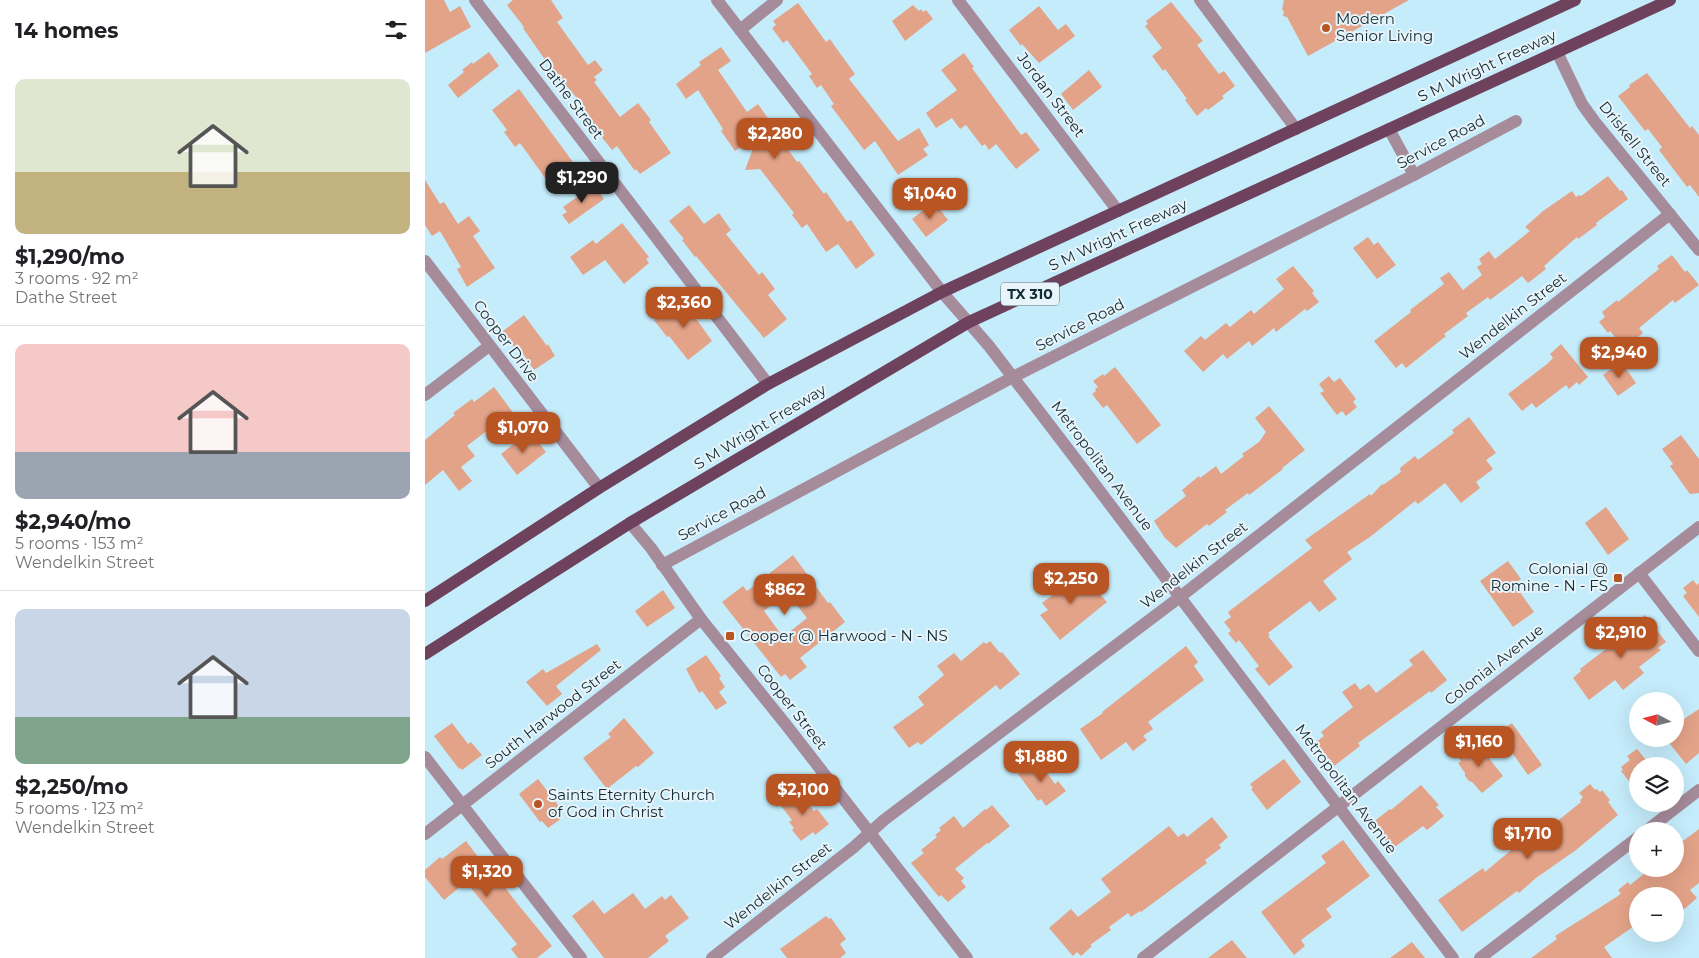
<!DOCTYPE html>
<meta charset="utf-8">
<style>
body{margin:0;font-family:Montserrat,sans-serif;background:#f2f2f2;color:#202124;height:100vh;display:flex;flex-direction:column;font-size:19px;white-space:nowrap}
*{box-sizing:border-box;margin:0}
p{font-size:16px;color:#757577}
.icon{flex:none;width:28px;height:28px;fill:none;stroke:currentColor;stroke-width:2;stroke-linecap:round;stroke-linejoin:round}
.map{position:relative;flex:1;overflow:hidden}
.details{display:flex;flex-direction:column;background:#fff;width:425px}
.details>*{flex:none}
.needle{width:32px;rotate:277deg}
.fabs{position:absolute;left:1204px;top:692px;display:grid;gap:10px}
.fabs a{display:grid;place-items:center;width:55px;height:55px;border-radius:50%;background:#fff;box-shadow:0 5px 20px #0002;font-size:25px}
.price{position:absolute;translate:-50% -42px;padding:0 11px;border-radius:10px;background:#b95423;color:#fff;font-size:16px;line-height:32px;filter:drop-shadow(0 1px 2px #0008)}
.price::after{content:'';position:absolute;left:50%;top:30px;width:15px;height:11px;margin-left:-8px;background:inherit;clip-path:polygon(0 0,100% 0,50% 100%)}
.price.active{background:#222;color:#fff}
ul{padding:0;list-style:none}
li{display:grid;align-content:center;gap:10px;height:265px;padding:0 15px}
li+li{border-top:1px solid #e0e0e0}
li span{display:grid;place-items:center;height:155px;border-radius:10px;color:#555}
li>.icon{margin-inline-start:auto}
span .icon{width:90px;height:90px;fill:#fffc;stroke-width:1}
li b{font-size:21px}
h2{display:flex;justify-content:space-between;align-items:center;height:60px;padding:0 15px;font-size:21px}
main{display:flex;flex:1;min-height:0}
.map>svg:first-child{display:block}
.building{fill:#e3a388;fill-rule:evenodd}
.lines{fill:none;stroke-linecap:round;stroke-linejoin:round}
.minor{stroke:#a68b9a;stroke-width:12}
.major{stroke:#6e425d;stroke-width:12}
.poi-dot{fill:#b95423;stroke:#e8f4f9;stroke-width:2}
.labels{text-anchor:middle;stroke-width:4;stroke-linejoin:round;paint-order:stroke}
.shield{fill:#e8f4f9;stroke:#516870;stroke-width:1}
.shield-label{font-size:14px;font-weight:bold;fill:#102c35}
.poi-label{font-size:15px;fill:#102c35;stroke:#e8f4f9;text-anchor:start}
.street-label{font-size:15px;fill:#102c35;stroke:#e8f4f9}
</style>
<main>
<section class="details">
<h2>14 homes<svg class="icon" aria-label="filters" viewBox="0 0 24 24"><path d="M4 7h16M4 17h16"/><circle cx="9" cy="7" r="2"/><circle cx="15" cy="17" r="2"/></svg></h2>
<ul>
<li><span style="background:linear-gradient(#dfe7d0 60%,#c2b280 0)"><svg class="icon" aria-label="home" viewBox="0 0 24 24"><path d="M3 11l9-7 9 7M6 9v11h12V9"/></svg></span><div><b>$1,290/mo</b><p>3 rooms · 92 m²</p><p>Dathe Street</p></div></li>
<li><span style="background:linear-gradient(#f6c9c9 70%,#9aa5b1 0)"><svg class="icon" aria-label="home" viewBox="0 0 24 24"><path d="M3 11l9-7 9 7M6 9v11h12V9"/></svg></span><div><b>$2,940/mo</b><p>5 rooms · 153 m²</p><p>Wendelkin Street</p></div></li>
<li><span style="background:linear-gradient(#c9d6e8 70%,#7fa58c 0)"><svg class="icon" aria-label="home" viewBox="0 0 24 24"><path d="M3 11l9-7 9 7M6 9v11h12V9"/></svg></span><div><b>$2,250/mo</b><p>5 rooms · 123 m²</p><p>Wendelkin Street</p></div></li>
</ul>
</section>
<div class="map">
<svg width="1274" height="958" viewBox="0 0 1274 958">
<rect width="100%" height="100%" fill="#c5ecfb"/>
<!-- building -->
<g class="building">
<polygon points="0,0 19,0 25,12 35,6 46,27 0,53"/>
<polygon points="88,0 126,0 138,18 132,22 163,65 170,60 178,70 169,77 172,80 169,82 195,117 213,103 226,120 224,122 246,153 215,174 211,169 210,171 192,146 187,150 155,110 158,108 158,105 125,67 98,28 99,27 82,5"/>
<polygon points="859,0 984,0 883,56 862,17 858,16 859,11 857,10"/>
<polygon points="746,2 778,41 772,45 794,74 799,71 810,86 797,96 799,98 783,110 781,108 772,116 760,100 762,99 740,69 738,71 727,56 737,48 720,26 723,24 721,21"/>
<polygon points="373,3 401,42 405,39 409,45 430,74 424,79 473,141 494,128 504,145 498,149 503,155 473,175 450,141 439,150 406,106 409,104 396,85 392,88 384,76 387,74 362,40 358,43 347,28 351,25 348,21"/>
<polygon points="488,5 494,11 496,9 498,12 501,10 508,19 480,41 467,21"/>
<polygon points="614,6 633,30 641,24 650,36 614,63 597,44 596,46 584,30"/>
<polygon points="296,47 306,61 293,70 322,112 333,104 347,124 346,126 372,162 374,161 399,194 401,192 422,222 426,220 450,255 431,269 413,244 401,252 382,224 377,228 367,215 369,213 335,169 320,170 333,135 310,151 296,131 298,129 273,90 261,99 251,84 276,65 274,62"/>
<polygon points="64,52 74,66 33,98 23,85 39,72 37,70 47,62 48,64"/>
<polygon points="539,53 549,67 547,68 596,135 601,132 615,150 591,169 571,144 564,150 560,144 557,146 541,125 535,129 527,118 511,128 501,113 532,90 516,70"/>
<polygon points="664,70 677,87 648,110 636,94"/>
<polygon points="1222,73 1265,128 1267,126 1274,135 1274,197 1265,185 1262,187 1234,150 1237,147 1223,129 1220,131 1193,96 1205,87 1204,85"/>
<polygon points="94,89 148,162 123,182 95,143 90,147 79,132 82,130 67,110"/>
<polygon points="1183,176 1195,191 1197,190 1203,199 1171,223 1172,225 1153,239 1152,237 1119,266 1121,269 1103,283 1097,276 1065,300 1063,297 1041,313 1043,316 1019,334 1021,336 981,368 977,363 971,368 949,341 986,312 985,310 1019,284 1015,278 1024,272 1038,290 1057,275 1052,267 1057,264 1054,259 1064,251 1070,259 1105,231 1100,227 1118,211 1147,191 1151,197 1154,195 1156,196"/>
<polygon points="0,180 15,204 19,202 33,224 44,216 55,231 48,236 70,268 42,287 32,269 36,267 15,231 7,236 0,225"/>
<polygon points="169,185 179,199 144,224 137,215 142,212 138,207"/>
<polygon points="509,202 523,220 501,237 487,219"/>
<polygon points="264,205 279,224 294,213 306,230 301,234 334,275 337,272 350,289 343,295 362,319 339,338 271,256 270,257 257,240 259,239 244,221"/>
<polygon points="197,223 224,257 221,259 224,263 199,284 180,260 158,275 145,257 168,240 171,244"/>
<polygon points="943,237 949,245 953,242 971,265 952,279 928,248"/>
<polygon points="1247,255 1260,272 1262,270 1274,285 1250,303 1248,300 1214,328 1218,333 1199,348 1185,331 1183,333 1174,322 1180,317 1177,312 1192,300 1193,302 1234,269 1232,266"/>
<polygon points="868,266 889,291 887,293 894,302 882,311 880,309 851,332 849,328 827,346 824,341 802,359 798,354 778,372 759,351 776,336 780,340 801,323 805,327 826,310 829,314 859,289 851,279"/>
<polygon points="257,299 287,341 263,360 244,336 242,337 229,320"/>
<polygon points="99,315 122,346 123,344 130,356 109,370 92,345 89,347 78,331"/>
<polygon points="1136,344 1163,377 1154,385 1152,382 1144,389 1141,385 1111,408 1107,403 1097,411 1083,394 1122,364 1128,358 1125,354"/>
<polygon points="1196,362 1211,383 1193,396 1178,375"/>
<polygon points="690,367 736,425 712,444 682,405 678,408 667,394 671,391 670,389 673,387 668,381 678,374 679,376"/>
<polygon points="904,376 909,382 915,378 931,399 928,402 932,407 921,416 917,411 912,415 895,393 899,391 894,384"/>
<polygon points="69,387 89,414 74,426 72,423 42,446 50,456 36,467 47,481 34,491 18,470 0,485 0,440 30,415 28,413 47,399 49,402"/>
<polygon points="844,406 880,450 857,468 858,469 824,495 823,493 800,510 802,512 784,526 782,524 751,548 740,538 729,521 761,496 757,490 774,476 775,478 791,466 796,474 819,456 817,454 834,442 841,432 830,418"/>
<polygon points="1044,417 1071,453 1061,460 1068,469 1051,482 1055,488 1036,503 1020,483 993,504 990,501 945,537 922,552 927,559 898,581 912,599 894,612 885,601 843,633 845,635 843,636 868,667 844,686 830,669 834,666 814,640 811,643 803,633 806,631 799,622 806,617 803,612 887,548 880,540 945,494 946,496 957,484 958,485 976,472 975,468 990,456 993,460 1029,433 1027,430"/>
<polygon points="102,434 107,441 110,438 121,452 92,475 76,454"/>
<polygon points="1256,435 1274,459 1274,493 1265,494 1245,466 1248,464 1237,449"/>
<polygon points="1181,507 1204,539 1183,555 1160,523"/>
<path d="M368,555L403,603L405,602L420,622L375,658L382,667L365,680L360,674L356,677L297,602L318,586L322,591ZM362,593L382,618L358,637L339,611Z"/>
<polygon points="1083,561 1096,579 1089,584 1109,612 1088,627 1055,581"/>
<polygon points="650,569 669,592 671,590 682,602 635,640 615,615 623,610 617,603 637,588 633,582"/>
<polygon points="1268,580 1272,585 1274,583 1274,617 1258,596 1262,593 1258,588"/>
<polygon points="238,590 250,608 222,627 210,611"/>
<polygon points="1220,615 1241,642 1233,648 1236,650 1214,667 1219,673 1198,690 1190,680 1164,700 1148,678 1156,671 1155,669 1199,635 1205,630 1203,628"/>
<polygon points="565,641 575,653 577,652 595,674 575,690 571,685 496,745 493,742 484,748 468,727 499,705 493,697 519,675 512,666 529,653 536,661 559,642 561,644"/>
<polygon points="172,644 176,650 131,686 137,694 122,706 101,682 118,669 121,673"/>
<polygon points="761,646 773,662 769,666 779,680 723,722 728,729 718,736 722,740 708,751 701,742 676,760 655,729 678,713 677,712"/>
<polygon points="998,650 1022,680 1006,693 1005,691 933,743 935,746 909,766 904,758 902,759 891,742 899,736 896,732 928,707 917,692 930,683 935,690 944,684 951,693 988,665 984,660"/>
<polygon points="281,655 296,676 294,678 300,687 294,692 302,703 291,710 277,691 274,693 261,669"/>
<polygon points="1274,709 1274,753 1261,764 1241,739 1250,739 1250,725"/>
<polygon points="199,718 229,753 213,767 211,766 182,789 158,758 186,737 183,734"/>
<polygon points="27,723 43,744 46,742 57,755 37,770 35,768 34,769 9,736"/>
<polygon points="1087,723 1117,765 1103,775 1073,733"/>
<polygon points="1051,742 1078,776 1057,793 1047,782 1044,781 1040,776 1040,773 1033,763 1036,761 1033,757"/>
<polygon points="1212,749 1226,766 1212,766 1212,791 1196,771 1198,770 1196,767 1205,760 1202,756"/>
<polygon points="612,759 630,784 633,781 641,791 621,806 616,799 613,801 593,774"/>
<polygon points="859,759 876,782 842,810 826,789 828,788 825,784"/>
<polygon points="113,779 136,809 132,812 137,818 123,828 117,821 115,822 94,794"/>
<polygon points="1165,784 1170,790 1172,789 1175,792 1177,790 1185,800 1183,802 1193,815 1151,850 1111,878 1094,893 1092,891 1037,932 1013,900 1058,868 1060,872 1085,851 1118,828 1120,831 1156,802 1155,800 1158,797 1154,793"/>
<polygon points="996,785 1014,805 1011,807 1019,816 1002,830 998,826 967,849 947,823 965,809 966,810"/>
<polygon points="373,791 389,811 392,809 404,824 390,835 388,832 376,841 367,830 369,828 364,822 367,820 353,802 366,793 367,796"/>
<polygon points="567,805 585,826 563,844 562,843 530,869 539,878 536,881 541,887 523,902 516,895 514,897 486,863 499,853 496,850 512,837 510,835 516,830 514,828 529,816 538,828 560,809 561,810"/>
<polygon points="787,817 803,837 794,845 796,848 780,860 782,863 716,912 715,911 706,917 703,913 684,927 686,930 665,945 667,946 656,956 652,952 648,956 624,928 646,909 653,917 686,892 676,879 744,826 753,837 759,833 762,837"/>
<polygon points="1274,829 1274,883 1265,890 1272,898 1250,917 1250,896 1212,896 1212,924 1179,947 1187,958 1106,958 1132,939 1130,936 1193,896 1196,893 1193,890 1203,882 1205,885 1225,869 1250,869 1250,847"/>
<polygon points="918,840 945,876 901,909 907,917 876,940 880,946 869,955 836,912 901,863 896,856"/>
<polygon points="41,841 72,882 75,880 87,897 127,946 112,958 93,958 86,949 92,944 41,882 19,900 0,877 0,870 15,857 17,859"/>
<polygon points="208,893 220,909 237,896 240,900 246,895 264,918 240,936 244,941 223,958 179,958 147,916 168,900 179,914"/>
<polygon points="401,916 404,919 406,918 421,939 415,944 421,953 415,958 362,958 355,949"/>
<polygon points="807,940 822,958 783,958"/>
<polygon points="987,942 1000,958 965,958"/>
</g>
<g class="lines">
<!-- minor -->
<g class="minor">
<polyline points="50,0 343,384"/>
<polyline points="292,0 517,292 564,346 646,453 1028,958"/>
<polyline points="533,0 693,211"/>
<polyline points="775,0 871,129"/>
<polyline points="315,30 352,0"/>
<polyline points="1132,52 1157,104 1170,122 1274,250"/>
<polyline points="964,129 989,175"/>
<polyline points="0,261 174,488"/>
<polyline points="0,395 64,346"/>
<polyline points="205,523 226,548 276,619 362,726 542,958"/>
<polyline points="237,565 588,377 989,175 1091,121"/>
<polyline points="1214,573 1274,651"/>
<polyline points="0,757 156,958"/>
<polyline points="1221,831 1274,790"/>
<polyline points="0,834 276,619"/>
<polyline points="287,958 429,847 459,820 755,597 1245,214"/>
<polyline points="718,958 1274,527"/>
<polyline points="1055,958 1212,838"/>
</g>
<!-- major -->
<g class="major">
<polyline points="0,601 174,488 343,384 517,292 1150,0"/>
<polyline points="0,654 205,523 544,322 1245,0"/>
</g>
</g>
<!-- markers -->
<g class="poi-dot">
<circle cx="901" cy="28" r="5"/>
<rect x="1188" y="573" width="10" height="10" rx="2.5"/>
<rect x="300" y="631" width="10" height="10" rx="2.5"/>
<circle cx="113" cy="804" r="5"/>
</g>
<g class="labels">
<!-- shield labels -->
<rect class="shield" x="576" y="282.5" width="58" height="23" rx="4"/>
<g class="shield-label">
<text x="605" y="299">TX 310</text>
</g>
<!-- poi labels -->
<g class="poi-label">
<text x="911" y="24">Modern<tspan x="911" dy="17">Senior Living</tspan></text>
<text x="1183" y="574" text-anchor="end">Colonial @<tspan x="1183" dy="17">Romine - N - FS</tspan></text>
<text x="315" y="641">Cooper @ Harwood - N - NS</text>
<text x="123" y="800">Saints Eternity Church<tspan x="123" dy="17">of God in Christ</tspan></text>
</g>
<!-- street labels -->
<g class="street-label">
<text transform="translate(1062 66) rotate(-25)" y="5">S M Wright Freeway</text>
<text transform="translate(626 95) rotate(53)" y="5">Jordan Street</text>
<text transform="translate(146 99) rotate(53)" y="5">Dathe Street</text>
<text transform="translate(1016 142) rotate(-28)" y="5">Service Road</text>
<text transform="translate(1210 144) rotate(51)" y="5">Driskell Street</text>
<text transform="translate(693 235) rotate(-25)" y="5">S M Wright Freeway</text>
<text transform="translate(1088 316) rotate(-38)" y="5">Wendelkin Street</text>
<text transform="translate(655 325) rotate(-27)" y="5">Service Road</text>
<text transform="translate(81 341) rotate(53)" y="5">Cooper Drive</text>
<text transform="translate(335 427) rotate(-31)" y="5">S M Wright Freeway</text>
<text transform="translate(677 466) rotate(53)" y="5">Metropolitan Avenue</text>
<text transform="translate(297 514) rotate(-28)" y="5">Service Road</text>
<text transform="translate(769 565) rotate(-38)" y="5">Wendelkin Street</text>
<text transform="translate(1069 665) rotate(-38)" y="5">Colonial Avenue</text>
<text transform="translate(367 707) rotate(52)" y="5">Cooper Street</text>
<text transform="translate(128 714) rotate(-38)" y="5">South Harwood Street</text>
<text transform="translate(921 789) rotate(53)" y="5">Metropolitan Avenue</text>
<text transform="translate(353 886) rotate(-38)" y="5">Wendelkin Street</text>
</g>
</g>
</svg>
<div class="fabs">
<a><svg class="needle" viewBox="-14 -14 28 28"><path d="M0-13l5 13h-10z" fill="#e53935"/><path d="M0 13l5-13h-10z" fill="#757577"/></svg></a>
<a><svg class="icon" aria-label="layers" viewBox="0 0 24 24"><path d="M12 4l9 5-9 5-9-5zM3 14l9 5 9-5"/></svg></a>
<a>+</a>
<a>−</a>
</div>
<b class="price" style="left:350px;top:160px">$2,280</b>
<b class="price active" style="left:157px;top:204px">$1,290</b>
<b class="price" style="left:505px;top:220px">$1,040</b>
<b class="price" style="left:259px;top:329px">$2,360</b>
<b class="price" style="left:1194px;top:379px">$2,940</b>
<b class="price" style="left:98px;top:454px">$1,070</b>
<b class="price" style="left:646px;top:605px">$2,250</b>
<b class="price" style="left:360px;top:616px">$862</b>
<b class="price" style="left:1196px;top:659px">$2,910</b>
<b class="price" style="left:1054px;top:768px">$1,160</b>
<b class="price" style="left:616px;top:783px">$1,880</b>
<b class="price" style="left:378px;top:816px">$2,100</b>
<b class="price" style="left:1103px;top:860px">$1,710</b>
<b class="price" style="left:62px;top:898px">$1,320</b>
</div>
</main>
